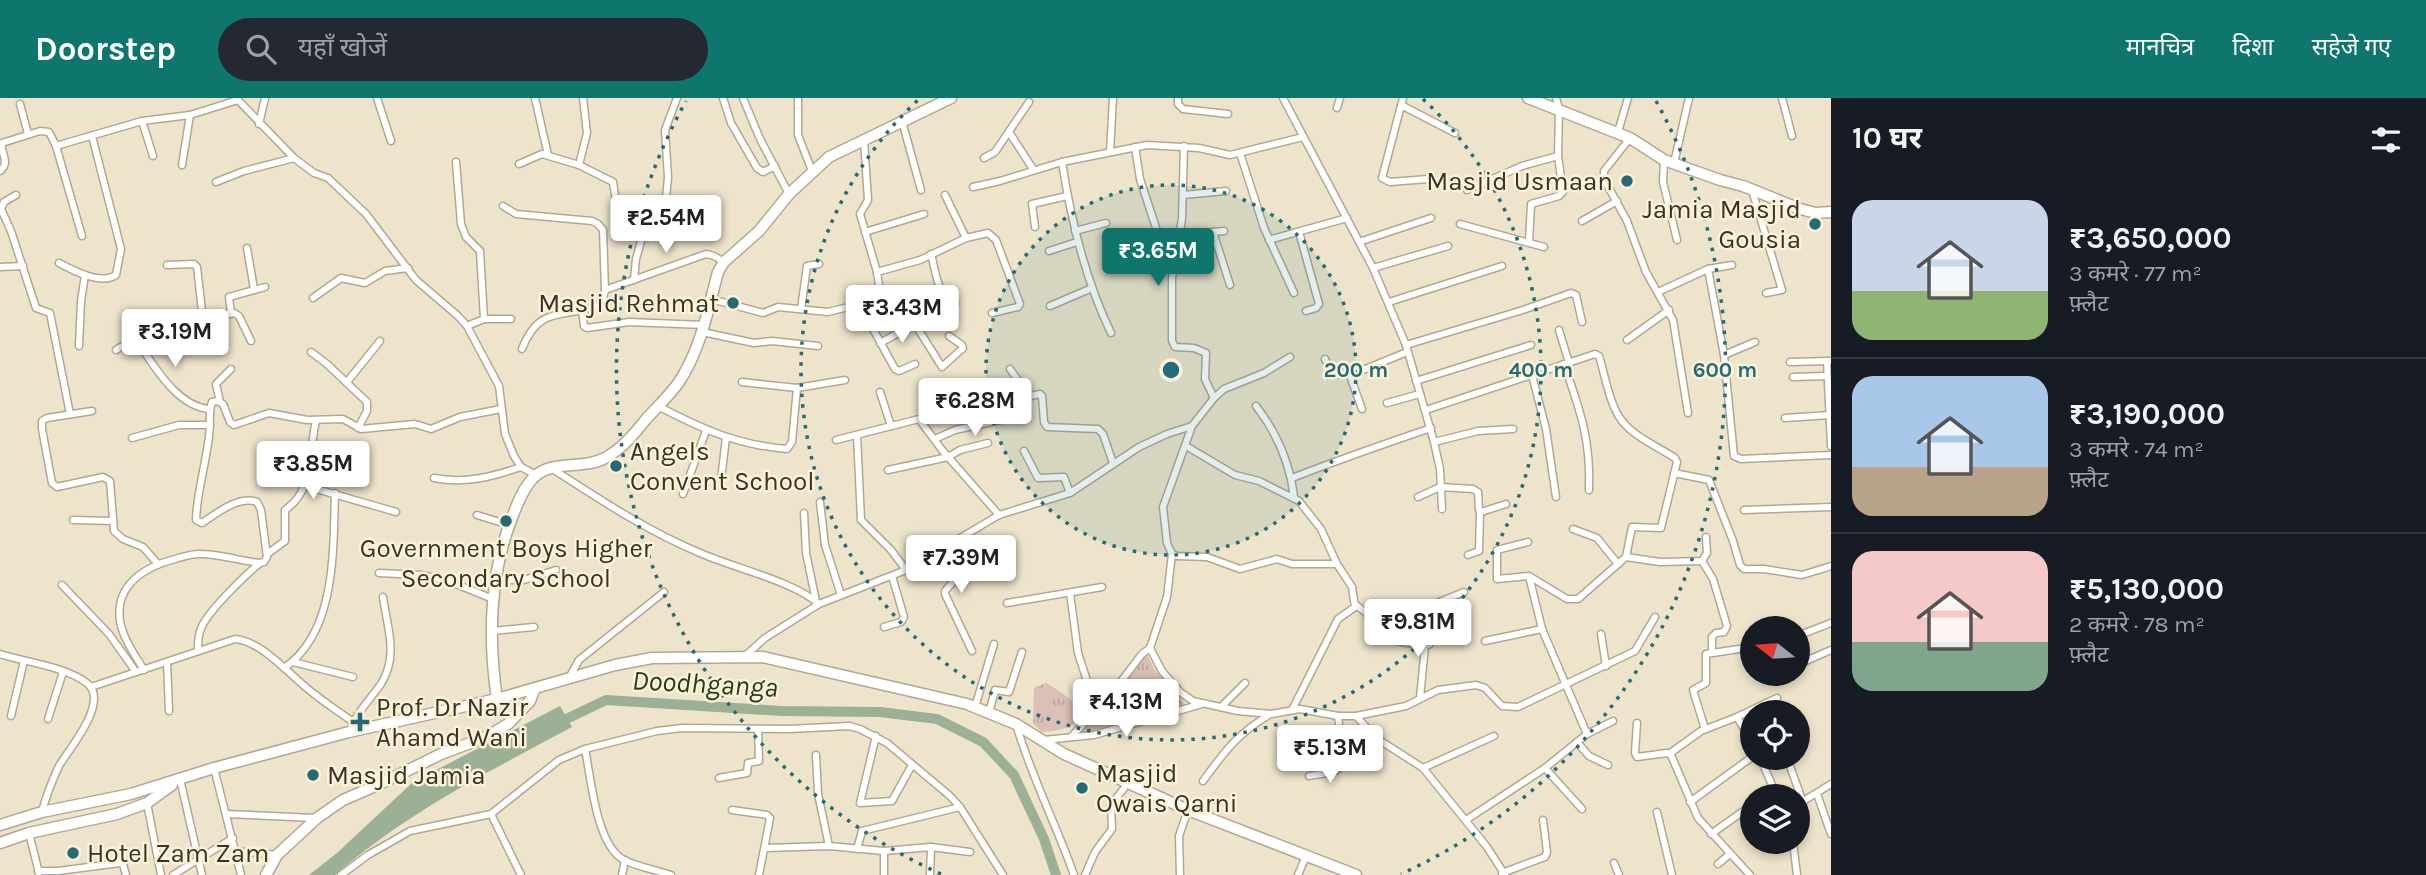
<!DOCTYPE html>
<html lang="hi">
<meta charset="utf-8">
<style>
body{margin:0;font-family:Karla,"Noto Sans Devanagari",sans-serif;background:#242831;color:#f1f3f6;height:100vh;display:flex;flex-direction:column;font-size:26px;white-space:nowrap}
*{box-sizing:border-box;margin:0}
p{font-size:23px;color:#9ea1a6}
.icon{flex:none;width:38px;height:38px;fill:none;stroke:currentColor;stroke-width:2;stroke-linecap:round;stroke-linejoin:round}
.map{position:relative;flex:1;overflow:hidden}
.sheet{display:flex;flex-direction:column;background:#171b24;width:595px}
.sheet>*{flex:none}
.needle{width:46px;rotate:287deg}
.controls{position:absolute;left:1740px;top:518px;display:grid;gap:14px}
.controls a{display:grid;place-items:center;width:70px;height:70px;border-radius:50%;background:#171b24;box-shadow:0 4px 10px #0003;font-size:35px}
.price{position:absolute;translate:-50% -60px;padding:0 16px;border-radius:7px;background:#fff;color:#222;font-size:23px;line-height:46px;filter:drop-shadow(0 2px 4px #0008)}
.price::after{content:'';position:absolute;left:50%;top:42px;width:21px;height:16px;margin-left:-10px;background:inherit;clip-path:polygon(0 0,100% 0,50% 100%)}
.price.on{background:#0f766e;color:#fff}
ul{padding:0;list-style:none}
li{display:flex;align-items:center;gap:21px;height:175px;padding:0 21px}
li+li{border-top:2px solid #363941}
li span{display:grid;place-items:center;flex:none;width:196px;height:140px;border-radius:21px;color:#555}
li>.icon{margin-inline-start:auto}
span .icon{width:84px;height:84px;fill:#fffc;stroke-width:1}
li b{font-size:30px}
h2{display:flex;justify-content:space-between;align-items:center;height:84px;padding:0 21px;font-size:30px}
header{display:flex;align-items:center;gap:42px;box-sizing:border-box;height:98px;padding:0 35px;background:#0f766e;color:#fff}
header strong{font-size:33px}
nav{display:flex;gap:38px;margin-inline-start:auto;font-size:24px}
.search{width:490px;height:63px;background:#242831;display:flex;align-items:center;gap:18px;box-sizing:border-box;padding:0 24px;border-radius:38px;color:#9ea1a6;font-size:26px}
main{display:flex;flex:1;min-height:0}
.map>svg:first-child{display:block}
.grass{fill:url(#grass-tufts)}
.water{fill:#9cb095}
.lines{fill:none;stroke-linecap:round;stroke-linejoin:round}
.river{stroke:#9cb095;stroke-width:10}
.minor-casing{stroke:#b1a890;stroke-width:9}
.primary-casing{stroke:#b1a890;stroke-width:13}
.minor{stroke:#fff;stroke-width:6}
.primary{stroke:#fff;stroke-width:10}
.ring{fill:none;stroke:#236c77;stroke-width:3.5;stroke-dasharray:3.5 7}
.poi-dot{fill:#236c77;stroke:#fbf2d8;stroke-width:2.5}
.labels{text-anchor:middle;stroke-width:5;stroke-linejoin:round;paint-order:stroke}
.poi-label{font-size:26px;fill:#373329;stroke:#fbf2d8;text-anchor:start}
.water-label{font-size:28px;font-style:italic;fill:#1f3c13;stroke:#fbf2d8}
.centre{fill:#236c77;stroke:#fbf2d8;stroke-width:3.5}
.ring-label{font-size:21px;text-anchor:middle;font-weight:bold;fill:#236c77;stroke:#fbf2d8;stroke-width:5;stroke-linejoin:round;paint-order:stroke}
</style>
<header>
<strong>Doorstep</strong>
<div class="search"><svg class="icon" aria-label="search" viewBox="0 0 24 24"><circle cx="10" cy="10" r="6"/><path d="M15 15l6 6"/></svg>यहाँ खोजें</div>
<nav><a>मानचित्र</a><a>दिशा</a><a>सहेजे गए</a></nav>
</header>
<main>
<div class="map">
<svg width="1831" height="777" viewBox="0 0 1831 777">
<defs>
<pattern id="grass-tufts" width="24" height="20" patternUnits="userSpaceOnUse" patternTransform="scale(1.75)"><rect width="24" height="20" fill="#dac0b7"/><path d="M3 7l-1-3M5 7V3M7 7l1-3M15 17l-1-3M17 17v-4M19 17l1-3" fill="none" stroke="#bca59d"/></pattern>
</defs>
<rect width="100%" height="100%" fill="#eee4cb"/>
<!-- grass -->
<g class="grass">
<polygon points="1147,557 1155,572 1187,609 1082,635 1081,631 1089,620 1120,592 1142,558"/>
<path d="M1046,585C1060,593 1077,603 1081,619C1071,632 1056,633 1041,634L1033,625L1034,590Z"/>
</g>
<!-- water -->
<path class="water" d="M560,608L572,629C490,673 406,715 335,777H309L337,755L413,684Z"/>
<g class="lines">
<!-- river -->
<polyline class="river" points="556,626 606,602 782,613 880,614 937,621 983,644 1014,677 1044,741 1056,777"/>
<defs>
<g id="minor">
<polyline points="236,0 294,60 314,75 328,80 366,116 416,182 458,218 467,228 499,288 505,336 514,358 521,369 536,377"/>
<polyline points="377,0 391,43"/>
<polyline points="535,0 548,57"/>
<polyline points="583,0 587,35 579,67 613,84 620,130 624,133 643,136"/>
<polyline points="723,0 731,25 757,70 763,74 775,68"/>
<polyline points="743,0 760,41 789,96"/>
<polyline points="798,0 798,37 812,73"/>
<polyline points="1178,0 1178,6 1183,11 1228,16"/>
<polyline points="1283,0 1373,170 1406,247 1434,344 1440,371 1442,411"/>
<polyline points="1403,0 1382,80 1390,84 1428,81"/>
<polyline points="1782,0 1792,38"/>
<polyline points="20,6 28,36"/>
<polyline points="1401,7 1455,35"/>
<polyline points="1337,10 1340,0"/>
<polyline points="142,23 153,58"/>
<polyline points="902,23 921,92"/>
<polyline points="259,26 265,0"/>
<polyline points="1009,34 1033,71"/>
<polyline points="1618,34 1628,0"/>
<polyline points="1630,40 1604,73 1604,81 1627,123 1646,174 1673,222 1688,315"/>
<polyline points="56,48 142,23 190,17 238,2"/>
<polyline points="1184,48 1182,121 1172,180 1172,243 1175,249 1194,250 1206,255 1205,281 1214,300"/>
<polyline points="1135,49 1140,81 1159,139"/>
<polyline points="1110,54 1113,0"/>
<polyline points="1240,55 1264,130 1294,195"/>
<polyline points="984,60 995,54 1029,4"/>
<polyline points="1664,62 1663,84 1677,142"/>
<polyline points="456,64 461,126 466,139 480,153 484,221"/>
<path d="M1062,64C1071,123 1085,181 1111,235"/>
<polyline points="1674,65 1689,0"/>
<polyline points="519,66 542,56 579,67"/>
<polyline points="182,67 190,17"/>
<path d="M0,73C11,64 0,55 2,45L40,33L49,34L56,48L82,138"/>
<polyline points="216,84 244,73 294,60"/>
<polyline points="973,89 1000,83 1062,64 1147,47 1199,50 1230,57 1303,39"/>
<polyline points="1467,92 1522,68 1558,58"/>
<polyline points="1752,92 1782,192 1766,195"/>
<polyline points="16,97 4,104 1,111 11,133 36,210 50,215 70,316"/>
<polyline points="945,97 966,140"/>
<polyline points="1183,97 1226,93"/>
<path d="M503,108L516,116L592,123L598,126L603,132L605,192L602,206C567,222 540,204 522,251"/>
<polyline points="1582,123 1617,103"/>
<polyline points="1460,126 1544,149"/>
<polyline points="1035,129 1032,106 1067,98"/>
<polyline points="1075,133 1106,125"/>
<polyline points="865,134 924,116"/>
<polyline points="1213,134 1230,187"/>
<polyline points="1299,134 1319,206 1316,210 1306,213"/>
<polyline points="1180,137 1224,133"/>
<polyline points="1269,142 1347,120"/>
<polyline points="1359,144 1431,120"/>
<polyline points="1529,144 1531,106 1559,98 1563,94 1558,58 1559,11 1556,0"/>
<polyline points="247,150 254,191"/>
<polyline points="1049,153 1077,144"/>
<path d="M931,156C934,166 936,185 942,193C948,199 952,197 955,206"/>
<path d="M59,165C74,173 101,187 116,177L121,151L119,143L92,38"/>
<polyline points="167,167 194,166 197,169 203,222"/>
<polyline points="0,169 23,168"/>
<polyline points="1373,170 1448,148"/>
<polyline points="1708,171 1724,257 1734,358 1741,361 1831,357"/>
<polyline points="877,174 920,162 966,140 988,135 996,142 1020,206 1018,209 992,215"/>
<polyline points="634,182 636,161 643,136 666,100 668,79 665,32 677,0"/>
<polyline points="605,192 706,156 714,158 724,164"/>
<polyline points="1658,194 1708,171 1732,167"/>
<polyline points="313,200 341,180 365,185 385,173 408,170"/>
<polyline points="711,201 763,215 778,209 828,214 881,201 877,174 860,116 868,102 864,42"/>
<polyline points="1389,204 1502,168"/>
<polyline points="860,207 895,271 899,273 915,266"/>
<polyline points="1050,208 1092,190"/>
<polyline points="582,211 584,228 587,230 629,224 704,227"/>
<polyline points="801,211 807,168 819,166"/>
<polyline points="231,216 229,199 265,189"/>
<polyline points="467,228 484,221 511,221"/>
<polyline points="1559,232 1569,265"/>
<polyline points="702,234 754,245 772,243 818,248"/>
<path d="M136,242C154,267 176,308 209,311"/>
<polyline points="1627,242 1669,212"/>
<polyline points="880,245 915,226 942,269 963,250 962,247 949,238"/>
<polyline points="1406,247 1523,212 1571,195 1576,197 1582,224"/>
<polyline points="79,248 81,203 85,177"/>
<path d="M116,252C137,237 208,219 234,215L239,218L251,243"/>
<polyline points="311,254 327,266 367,304 367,313 358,330"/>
<polyline points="1724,257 1755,244"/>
<polyline points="1290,259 1264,275 1224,291 1214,300 1192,328 1163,409 1167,445 1172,456 1177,458 1207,459 1240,471 1277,461 1292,466 1337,466"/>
<polyline points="1325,261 1331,273 1335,277 1363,272 1407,254"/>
<polyline points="1827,263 1831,348"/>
<polyline points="1790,264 1829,263"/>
<path d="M1564,266C1580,312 1591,342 1589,392"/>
<polyline points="1010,271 1030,299"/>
<polyline points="1349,275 1362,311"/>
<polyline points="1532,277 1546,331 1556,399"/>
<polyline points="1793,279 1827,278"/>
<polyline points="1416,283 1531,247"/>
<polyline points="347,284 380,243"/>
<polyline points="742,284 797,290"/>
<polyline points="880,294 891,328"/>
<polyline points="220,304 216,286 231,271"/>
<polyline points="1387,305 1420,296"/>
<polyline points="951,307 978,308 1040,296 1042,298 1044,324 1047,329 1098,331 1103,336 1113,365"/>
<path d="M658,308C702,331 737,347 787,351L792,344L797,290L845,282"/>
<path d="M1256,308C1277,335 1290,366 1294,399"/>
<path d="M1426,312L1595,256L1599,258C1605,277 1608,300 1618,317C1629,337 1657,348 1675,360L1677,364L1661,430L1632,429L1626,459L1578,501H1567L1529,478L1497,481V452L1528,444"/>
<polyline points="92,313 47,320 42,323 42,331 52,385 57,389 103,379 110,383 114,433 123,441 143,449 158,466"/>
<polyline points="1785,320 1830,317"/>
<polyline points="857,337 861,422 891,452 906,472"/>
<polyline points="132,340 179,327 210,327"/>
<polyline points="935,341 955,332 1009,320"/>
<polyline points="836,342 919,321 942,352 999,417"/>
<polyline points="1434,344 1478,333 1513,331"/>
<polyline points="1186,348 1235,377 1259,383 1299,403 1321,431 1337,466 1352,489 1355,509 1338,521 1292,612"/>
<polyline points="1024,353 1038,380 1064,379 1070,395"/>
<path d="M551,370C599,401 647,433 700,455C734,470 793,483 819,506"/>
<polyline points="888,372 948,359 960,352 988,345"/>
<polyline points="1674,375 1709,382 1733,443 1740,467 1744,471 1764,471 1802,477 1831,468"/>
<path d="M434,380C465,386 491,379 521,369"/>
<path d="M1292,380C1338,362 1384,346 1431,330"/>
<polyline points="721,381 726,340"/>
<polyline points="306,388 396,414"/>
<polyline points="683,396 706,333"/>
<polyline points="1418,399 1440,389 1473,391 1478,394 1479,411 1481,414 1506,406"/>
<polyline points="820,404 825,447 841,497"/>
<polyline points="1744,412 1831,409"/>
<polyline points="804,415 806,455 816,503"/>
<polyline points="477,417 509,427"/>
<polyline points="73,422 113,423"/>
<polyline points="1573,431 1597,440 1618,466"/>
<path d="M267,456L285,443V412C315,392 308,355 316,323"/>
<polyline points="934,456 953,484 945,493 945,496 972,553"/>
<polyline points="1172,456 1167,499 1150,550 1162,573 1180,594 1193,603 1238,613 1271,616 1300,611 1338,618 1356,618 1376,640 1423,670 1487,749 1505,777"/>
<polyline points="1468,457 1479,453 1480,414"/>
<polyline points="1626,459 1660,464 1702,463 1707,455 1706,439"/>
<polyline points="1702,463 1713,481 1727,528 1724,534 1716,535 1712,539 1712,554"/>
<polyline points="379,475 421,477 446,482 493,501"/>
<polyline points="1529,478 1542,531 1587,636"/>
<polyline points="496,482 524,482 556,472"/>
<polyline points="62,487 109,536 136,574"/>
<polyline points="1070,495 1078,555 1088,586 1093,614"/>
<polyline points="1007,505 1102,489"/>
<polyline points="1356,507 1374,521 1386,541 1425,548 1430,546 1436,526 1437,505 1464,494"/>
<polyline points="884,529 901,524 904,519 892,478"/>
<polyline points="492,533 534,529"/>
<polyline points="1601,536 1606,568"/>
<polyline points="1797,538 1831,525"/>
<polyline points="1485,543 1542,531"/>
<path d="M198,553C198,544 198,535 203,526C213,509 244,478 260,465"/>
<path d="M0,556C25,564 68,569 88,586C109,605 69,651 59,668C52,683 46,698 42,714"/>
<polyline points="745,558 765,540 819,506 906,472 999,417 1070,395 1139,349 1167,336 1192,328"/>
<polyline points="293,564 353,579"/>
<polyline points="167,565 169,613"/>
<polyline points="1801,565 1831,552"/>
<path d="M284,570C337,534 333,451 335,395"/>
<path d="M144,572C135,557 123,541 120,523C115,487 144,469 175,461C183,459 192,455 201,456C220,456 241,463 260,465L264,464L267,459L261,412L257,404C239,397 217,415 202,425L196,422C197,393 206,366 209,338C211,327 208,315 212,304L218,303L223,306L230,324L234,327L269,315L307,322L343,321L361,331L415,326L431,331L460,319L501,311"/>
<polyline points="569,580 579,562 664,494"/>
<path d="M91,589L235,541C261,543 288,575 308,591C322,603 338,613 353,624"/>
<polyline points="1420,600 1425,548"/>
<polyline points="975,609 994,546"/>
<polyline points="1221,609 1245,585"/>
<polyline points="989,615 995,592 1009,594 1022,554"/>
<polyline points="11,618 24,563"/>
<polyline points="1356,618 1406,608 1438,592 1476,587 1485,590 1502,608 1518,609 1635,553 1655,519"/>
<polyline points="1737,619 1752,645"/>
<polyline points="48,621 63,574"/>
<polyline points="1637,625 1635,655 1637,659 1667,655 1671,657 1698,720 1750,777"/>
<path d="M1016,626C1031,678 1056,726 1074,777"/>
<path d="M352,627C359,612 371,600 381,586C399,557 387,529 383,499"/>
<polyline points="1705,631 1693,592 1706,585 1706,556 1752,549"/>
<polyline points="876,638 860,705 892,703 912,667"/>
<polyline points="1071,639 1109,599 1142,556 1150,550"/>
<polyline points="1044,642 1094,637 1202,606"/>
<polyline points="1577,644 1589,658 1608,667"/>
<path d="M585,651C591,680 596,747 624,762C638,769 656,772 671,777"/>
<polyline points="1669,656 1701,633 1737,619 1777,600"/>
<polyline points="816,657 818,696 829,748"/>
<polyline points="1760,660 1777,698"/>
<polyline points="1787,660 1803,704"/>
<polyline points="214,670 241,777"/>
<polyline points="1423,670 1494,638"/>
<polyline points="1545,670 1582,711"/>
<path d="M1309,678C1316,676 1333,676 1338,671C1345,662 1339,629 1338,618"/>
<polyline points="719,680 747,675 748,665 759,663 758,631"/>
<polyline points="180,681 202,777"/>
<path d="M1203,683C1225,653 1237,636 1269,617"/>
<polyline points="1817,696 1831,736"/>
<polyline points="1764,698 1766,697"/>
<polyline points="1690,704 1752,659"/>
<polyline points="147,705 161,777"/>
<polyline points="1797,707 1831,686"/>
<polyline points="732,712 767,717 770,720 759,777"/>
<polyline points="1657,714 1672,777"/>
<polyline points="226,716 315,720"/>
<polyline points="491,716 521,777"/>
<polyline points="1466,722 1545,670 1587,636 1613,623"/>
<polyline points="29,735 39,775"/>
<polyline points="1711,736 1752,707"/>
<polyline points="1793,744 1797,777"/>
<polyline points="765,750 829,748 884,753 931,749 970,754"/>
<polyline points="857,751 862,733 960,709"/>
<polyline points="235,753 277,757"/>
<polyline points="1614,765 1619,777"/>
<polyline points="1718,766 1730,756"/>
<polyline points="38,773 58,773 120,765 123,766 126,777"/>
<polyline points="1502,775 1545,759 1547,754 1543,722"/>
<polyline points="173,777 233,740"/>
<polyline points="341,777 368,757 410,733 491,716 559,662 585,651 657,633 682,630 789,631 849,628 860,631 887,645 950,698 960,709 1003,777"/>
<polyline points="622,777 625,762"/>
<polyline points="884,777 884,753"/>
<polyline points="930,777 931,749"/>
<polyline points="1085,777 1095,754 1112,731 1111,707 1128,685"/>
<polyline points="1180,777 1179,738 1188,712"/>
<polyline points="1298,777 1306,758"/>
</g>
<g id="primary">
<polyline points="1528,0 1630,40 1664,62 1720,82 1743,88 1800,111 1816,115 1831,114"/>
<path d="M497,601C488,540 490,474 513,417C518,404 524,389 534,379C553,361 583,372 605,360C622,351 635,335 647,320C658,308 670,297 679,284C701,251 708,211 718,174L724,164L759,133L789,96L829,59L951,0"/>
<polyline points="0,727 42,714 131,696 214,670 349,634 497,601 615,567 652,560 763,559 967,606 1016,626 1064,656 1188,712 1356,777"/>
<polyline points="0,745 29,735 117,716 147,705 172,687"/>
<polyline points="266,777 277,757 317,720 343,702 380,686 441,656 486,639 508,626 530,603 535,590"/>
</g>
</defs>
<!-- minor casing -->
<use href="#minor" class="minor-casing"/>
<!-- primary casing -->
<use href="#primary" class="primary-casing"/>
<!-- minor -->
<use href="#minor" class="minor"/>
<!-- primary -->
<use href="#primary" class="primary"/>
</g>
<!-- distance rings -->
<circle cx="1171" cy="272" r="185" fill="#236c77" fill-opacity=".12"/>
<g class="ring">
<circle cx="1171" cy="272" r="185"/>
<path d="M1423 1A370 370 0 1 1 919 1"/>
<path d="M941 776A554 554 0 0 1 686 3M1656 3A554 554 0 0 1 1401 776"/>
</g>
<!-- markers -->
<g class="poi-dot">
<circle cx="1627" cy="83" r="7"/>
<circle cx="1815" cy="126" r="7"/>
<circle cx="733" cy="205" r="7"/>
<circle cx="616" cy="368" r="7"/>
<circle cx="506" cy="423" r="7"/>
<path d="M356.5 613.5h7v7h7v7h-7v7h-7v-7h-7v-7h7z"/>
<circle cx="313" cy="677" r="7"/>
<circle cx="1082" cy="690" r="7"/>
<circle cx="73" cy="755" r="7"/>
</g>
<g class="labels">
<!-- poi labels -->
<g class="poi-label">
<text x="1613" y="92" text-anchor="end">Masjid Usmaan</text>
<text x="1801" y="120" text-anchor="end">Jamia Masjid<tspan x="1801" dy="30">Gousia</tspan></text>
<text x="719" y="214" text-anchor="end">Masjid Rehmat</text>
<text x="630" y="362">Angels<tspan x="630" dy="30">Convent School</tspan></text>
<text x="506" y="459" text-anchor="middle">Government Boys Higher<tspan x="506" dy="30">Secondary School</tspan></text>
<text x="376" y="618">Prof. Dr Nazir<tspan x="376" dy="30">Ahamd Wani</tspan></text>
<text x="1096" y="684">Masjid<tspan x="1096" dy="30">Owais Qarni</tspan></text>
<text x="327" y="686">Masjid Jamia</text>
<text x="87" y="764">Hotel Zam Zam</text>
</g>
<!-- water labels -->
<g class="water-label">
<text transform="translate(705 585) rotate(3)" y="10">Doodhganga</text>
</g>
</g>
<circle cx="1171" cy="272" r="10" class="centre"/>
<g class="ring-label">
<text x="1356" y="279">200 m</text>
<text x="1541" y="279">400 m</text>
<text x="1725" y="279">600 m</text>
</g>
</svg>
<div class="controls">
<a><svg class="needle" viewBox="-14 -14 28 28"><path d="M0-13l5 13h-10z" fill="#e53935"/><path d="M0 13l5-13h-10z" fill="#9ea1a6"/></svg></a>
<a><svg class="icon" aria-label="locate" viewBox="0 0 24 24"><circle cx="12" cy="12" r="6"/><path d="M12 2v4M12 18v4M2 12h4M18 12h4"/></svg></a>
<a><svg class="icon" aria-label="layers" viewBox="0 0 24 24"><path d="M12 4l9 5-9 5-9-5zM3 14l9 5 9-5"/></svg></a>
</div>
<b class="price" style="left:666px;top:157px">₹2.54M</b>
<b class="price on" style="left:1158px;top:190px">₹3.65M</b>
<b class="price" style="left:902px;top:247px">₹3.43M</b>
<b class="price" style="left:175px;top:271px">₹3.19M</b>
<b class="price" style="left:975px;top:340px">₹6.28M</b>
<b class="price" style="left:313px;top:403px">₹3.85M</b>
<b class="price" style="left:961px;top:497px">₹7.39M</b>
<b class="price" style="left:1418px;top:561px">₹9.81M</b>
<b class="price" style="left:1126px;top:641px">₹4.13M</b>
<b class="price" style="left:1330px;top:687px">₹5.13M</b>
</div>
<section class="sheet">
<h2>10 घर<svg class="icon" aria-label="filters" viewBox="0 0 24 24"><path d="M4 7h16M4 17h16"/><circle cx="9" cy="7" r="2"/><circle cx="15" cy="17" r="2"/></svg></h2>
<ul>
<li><span style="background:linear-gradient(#c9d6e8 65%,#8fb573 0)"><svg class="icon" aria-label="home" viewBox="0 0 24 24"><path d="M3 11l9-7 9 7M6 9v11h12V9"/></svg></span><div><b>₹3,650,000</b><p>3 कमरे · 77 m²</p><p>फ़्लैट</p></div></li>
<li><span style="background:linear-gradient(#a9c7e8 65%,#b9a48a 0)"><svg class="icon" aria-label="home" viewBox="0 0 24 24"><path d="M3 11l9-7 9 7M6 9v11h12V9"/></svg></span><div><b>₹3,190,000</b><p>3 कमरे · 74 m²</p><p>फ़्लैट</p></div></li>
<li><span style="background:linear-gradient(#f6c9c9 65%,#7fa58c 0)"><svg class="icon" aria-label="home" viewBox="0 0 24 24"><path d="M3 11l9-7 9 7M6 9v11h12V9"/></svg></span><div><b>₹5,130,000</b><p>2 कमरे · 78 m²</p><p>फ़्लैट</p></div></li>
</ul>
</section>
</main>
